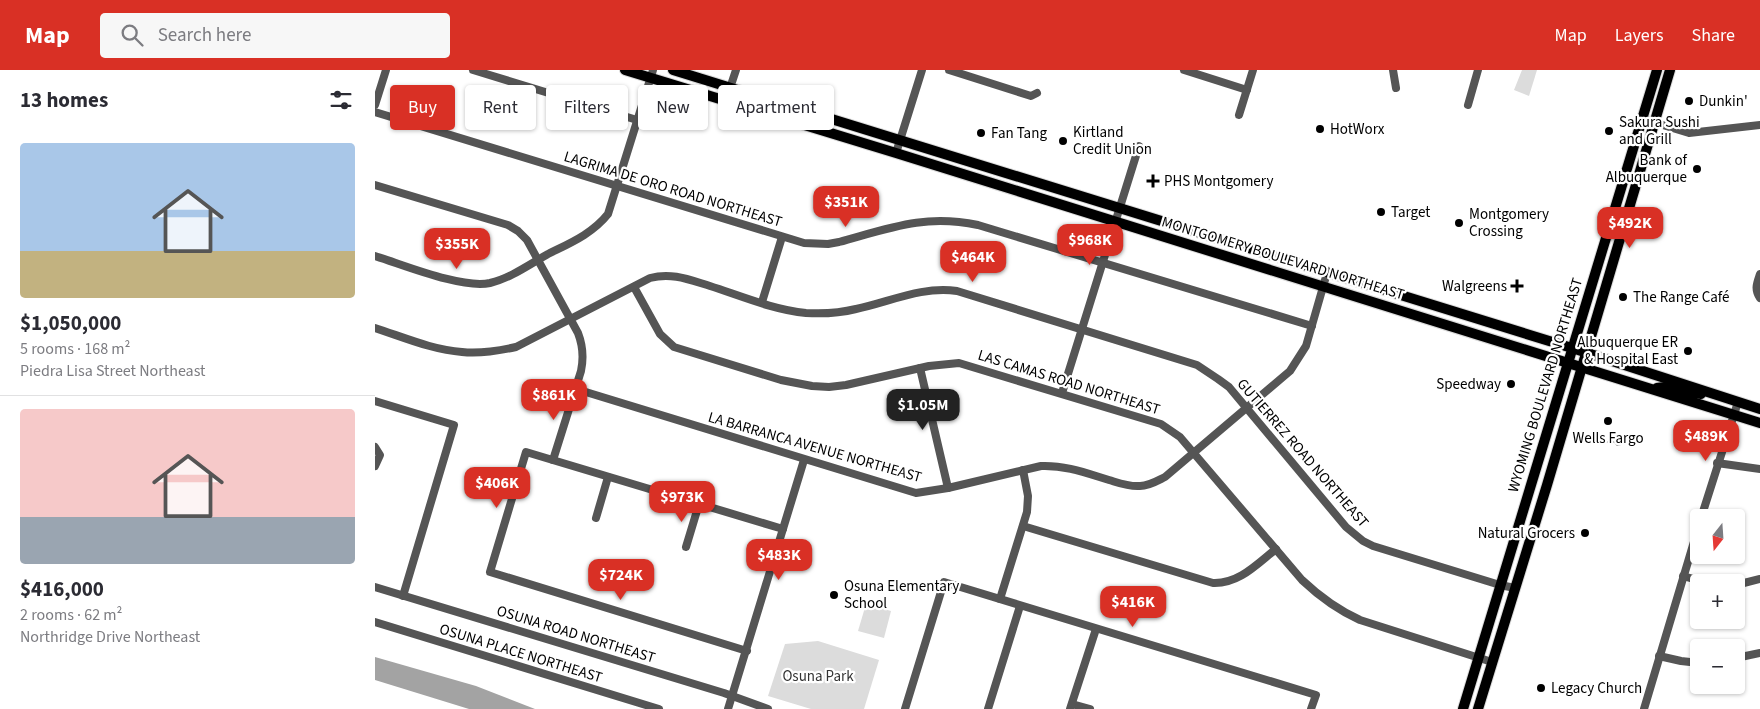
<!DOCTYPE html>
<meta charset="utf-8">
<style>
body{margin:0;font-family:"Source Sans 3",sans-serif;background:#f7f7f7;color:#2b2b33;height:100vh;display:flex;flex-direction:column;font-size:19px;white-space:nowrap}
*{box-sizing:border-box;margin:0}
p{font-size:16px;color:#7c7c81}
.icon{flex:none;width:28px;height:28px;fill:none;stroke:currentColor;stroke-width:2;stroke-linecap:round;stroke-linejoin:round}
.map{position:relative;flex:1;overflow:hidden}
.panel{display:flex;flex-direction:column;background:#fff;width:375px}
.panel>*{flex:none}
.banner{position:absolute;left:15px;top:15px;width:475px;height:45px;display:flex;gap:10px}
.needle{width:32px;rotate:197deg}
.tools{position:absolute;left:1315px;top:439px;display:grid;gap:10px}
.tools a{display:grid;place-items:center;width:55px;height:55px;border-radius:5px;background:#fff;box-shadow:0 1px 4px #0004;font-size:25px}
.price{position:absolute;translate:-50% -42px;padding:0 11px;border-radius:10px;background:#d93025;color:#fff;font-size:16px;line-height:32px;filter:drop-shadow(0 1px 2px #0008)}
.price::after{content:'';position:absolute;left:50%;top:30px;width:15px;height:11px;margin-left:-8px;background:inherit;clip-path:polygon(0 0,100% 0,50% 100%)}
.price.active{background:#222;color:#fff}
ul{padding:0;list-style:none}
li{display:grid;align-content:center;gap:10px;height:265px;padding:0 20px}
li+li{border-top:1px solid #e1e1e2}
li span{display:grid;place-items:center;height:155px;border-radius:5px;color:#555}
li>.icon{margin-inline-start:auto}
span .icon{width:90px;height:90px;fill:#fffc;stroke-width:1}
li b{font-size:21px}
h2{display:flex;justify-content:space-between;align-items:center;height:60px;padding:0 20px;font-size:21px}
.pill{padding:0 18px;border-radius:5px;background:#fff;box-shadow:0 1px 4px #0004;font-size:18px;line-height:45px}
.pill.active{background:#d93025;color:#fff}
header{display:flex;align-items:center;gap:30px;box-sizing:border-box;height:70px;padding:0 25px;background:#d93025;color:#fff}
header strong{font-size:24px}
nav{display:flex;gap:28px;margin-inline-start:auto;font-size:18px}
.search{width:350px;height:45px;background:#f7f7f7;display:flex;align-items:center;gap:12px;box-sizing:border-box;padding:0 18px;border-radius:5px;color:#7c7c81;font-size:19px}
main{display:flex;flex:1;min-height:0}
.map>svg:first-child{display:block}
.green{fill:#dcdcdc}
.water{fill:#a3a3a3}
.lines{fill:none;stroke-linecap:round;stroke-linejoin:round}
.stream{stroke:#a3a3a3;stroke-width:2}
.major-casing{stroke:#dbdbdb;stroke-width:12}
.minor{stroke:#555;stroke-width:8}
.major{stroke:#000;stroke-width:10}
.poi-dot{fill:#000;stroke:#fff;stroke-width:2}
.labels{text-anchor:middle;stroke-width:4.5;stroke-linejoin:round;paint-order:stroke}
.poi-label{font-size:15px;fill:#000;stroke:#fff;text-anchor:start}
.street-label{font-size:15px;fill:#000;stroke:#fff}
.park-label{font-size:15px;fill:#333;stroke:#fff}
</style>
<header>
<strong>Map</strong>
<div class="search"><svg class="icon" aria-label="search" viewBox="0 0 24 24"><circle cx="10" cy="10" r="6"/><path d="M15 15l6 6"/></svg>Search here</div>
<nav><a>Map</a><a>Layers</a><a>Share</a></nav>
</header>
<main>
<section class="panel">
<h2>13 homes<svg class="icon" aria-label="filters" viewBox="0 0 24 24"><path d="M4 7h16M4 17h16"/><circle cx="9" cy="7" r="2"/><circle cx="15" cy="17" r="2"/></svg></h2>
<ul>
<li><span style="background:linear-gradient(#a9c7e8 70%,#c2b280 0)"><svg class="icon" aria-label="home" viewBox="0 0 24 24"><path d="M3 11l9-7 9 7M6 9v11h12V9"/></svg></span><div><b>$1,050,000</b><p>5 rooms · 168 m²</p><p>Piedra Lisa Street Northeast</p></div></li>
<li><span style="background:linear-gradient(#f6c9c9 70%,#9aa5b1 0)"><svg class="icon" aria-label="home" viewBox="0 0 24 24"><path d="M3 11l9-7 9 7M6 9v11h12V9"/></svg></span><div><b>$416,000</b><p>2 rooms · 62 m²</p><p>Northridge Drive Northeast</p></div></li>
</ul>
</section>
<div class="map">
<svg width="1385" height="639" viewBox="0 0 1385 639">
<rect width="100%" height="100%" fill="#fff"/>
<!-- green -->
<g class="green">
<polygon points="1147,0 1162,0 1154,26 1139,20"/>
<polygon points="491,534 516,541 509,568 483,561"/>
<polygon points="443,571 504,590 489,639 436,639 393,626 410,574"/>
</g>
<!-- water -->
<polygon class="water" points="0,587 101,616 160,639 94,639 0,610"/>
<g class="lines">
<!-- stream -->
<polyline class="stream" points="1218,367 1231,372 1240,372 1242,375 1246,374"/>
<defs>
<g id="major">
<polyline points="250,0 521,83 1385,353"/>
<polyline points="298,0 1197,278 1385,339"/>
<path d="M1282,318C1296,315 1311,323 1326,324"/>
<polyline points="1088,639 1282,0"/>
<polyline points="1103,639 1172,415 1295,0"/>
</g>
</defs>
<!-- major casing -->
<use href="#major" class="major-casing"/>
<!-- minor -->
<g class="minor">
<polyline points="98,0 262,50"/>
<polyline points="574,0 656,26 662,23"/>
<polyline points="809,0 872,20"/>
<polyline points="1018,0 1021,18"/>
<polyline points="351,30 361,0"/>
<polyline points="0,35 11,0"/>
<polyline points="1093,35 1103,0"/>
<path d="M0,42L429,173L453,174L464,172C515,158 549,144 603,155L937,256"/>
<polyline points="864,45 878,0"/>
<polyline points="1268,49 1314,63 1385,55"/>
<polyline points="521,83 547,0"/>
<path d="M0,115L133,155L143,161L152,170L203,263C208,276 209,287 206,301L178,390"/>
<path d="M0,186C29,195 87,219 115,213C136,208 155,194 173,184C195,173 217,164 233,144L278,0"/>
<path d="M1385,204C1382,213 1379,219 1385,228"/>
<path d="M259,217L285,264L299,277L406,310L437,316L454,317L471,315L554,296L584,293L786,354L805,367L927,510C945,527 963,540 985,550L1117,592"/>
<polyline points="387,232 407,167"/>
<path d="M0,258C28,267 58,280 87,282C105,284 123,281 141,277L275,208C297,202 315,210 335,216C366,226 399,240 431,243C448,244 465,243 481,239C515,232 546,216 582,221L822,295L843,309L854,317L971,457L988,471L998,476L1125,515L1140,518"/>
<polyline points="545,298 573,418"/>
<path d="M201,319L541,423L573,418L666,396C690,395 711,403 734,410C744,413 754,417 765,416C774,416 782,411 790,407L915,301L931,276L952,203"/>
<polyline points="687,323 764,76"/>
<polyline points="0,331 79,355 28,526"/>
<polyline points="0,377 5,385 0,396"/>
<polyline points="1342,393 1385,399"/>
<polyline points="221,448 233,407"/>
<polyline points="1326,448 1363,332"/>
<path d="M648,456L838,513C864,514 882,494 901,479"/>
<polyline points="311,477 324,434"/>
<polyline points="1308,506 1329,512"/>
<polyline points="1361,515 1385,509"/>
<polyline points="0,517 349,623 393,639"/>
<polyline points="625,529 652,442 653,426 648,400"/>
<polyline points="0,552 284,639"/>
<polyline points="372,581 115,502 151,382 408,459"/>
<polyline points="1284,586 1306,591 1324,593"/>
<polyline points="1361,588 1385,583"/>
<polyline points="697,634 715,639"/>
<polyline points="353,639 429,390"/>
<polyline points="530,639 569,512 941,625 936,639"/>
<polyline points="613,639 645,536"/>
<polyline points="695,639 721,559"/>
<polyline points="1269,639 1324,455"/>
</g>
<!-- major -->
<use href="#major" class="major"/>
</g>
<!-- markers -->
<g class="poi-dot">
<circle cx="1314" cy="31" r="5"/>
<circle cx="945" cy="59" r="5"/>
<circle cx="1234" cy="61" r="5"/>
<circle cx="606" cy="63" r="5"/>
<circle cx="688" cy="71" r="5"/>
<circle cx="1322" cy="99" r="5"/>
<path d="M775.5 103.5h5v5h5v5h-5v5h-5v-5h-5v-5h5z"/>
<circle cx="1006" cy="142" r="5"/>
<circle cx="1084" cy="153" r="5"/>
<path d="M1139.5 208.5h5v5h5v5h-5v5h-5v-5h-5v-5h5z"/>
<circle cx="1248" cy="227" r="5"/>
<circle cx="1313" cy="281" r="5"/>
<circle cx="1136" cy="314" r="5"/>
<circle cx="1233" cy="351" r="5"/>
<circle cx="1210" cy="463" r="5"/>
<circle cx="459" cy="525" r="5"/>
<circle cx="1166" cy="618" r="5"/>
</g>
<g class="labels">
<!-- poi labels -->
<g class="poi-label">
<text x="1324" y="36">Dunkin'</text>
<text x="1244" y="57">Sakura Sushi<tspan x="1244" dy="17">and Grill</tspan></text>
<text x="955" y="64">HotWorx</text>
<text x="698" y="67">Kirtland<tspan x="698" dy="17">Credit Union</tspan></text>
<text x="616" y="68">Fan Tang</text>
<text x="1312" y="95" text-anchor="end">Bank of<tspan x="1312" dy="17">Albuquerque</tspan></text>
<text x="789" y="116">PHS Montgomery</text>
<text x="1016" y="147">Target</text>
<text x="1094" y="149">Montgomery<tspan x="1094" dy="17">Crossing</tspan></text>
<text x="1132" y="221" text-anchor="end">Walgreens</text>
<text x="1258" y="232">The Range Café</text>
<text x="1303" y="277" text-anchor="end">Albuquerque ER<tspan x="1303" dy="17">&amp; Hospital East</tspan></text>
<text x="1126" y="319" text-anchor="end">Speedway</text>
<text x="1233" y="373" text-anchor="middle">Wells Fargo</text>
<text x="1200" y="468" text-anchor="end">Natural Grocers</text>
<text x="469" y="521">Osuna Elementary<tspan x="469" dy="17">School</tspan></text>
<text x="1176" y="623">Legacy Church</text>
</g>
<!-- street labels -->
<g class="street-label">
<text transform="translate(298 119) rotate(17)" y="5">LAGRIMA DE ORO ROAD NORTHEAST</text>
<text transform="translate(908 188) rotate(17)" y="5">MONTGOMERY BOULEVARD NORTHEAST</text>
<text transform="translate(694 312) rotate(17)" y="5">LAS CAMAS ROAD NORTHEAST</text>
<text transform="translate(1170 315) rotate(-73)" y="5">WYOMING BOULEVARD NORTHEAST</text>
<text transform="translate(440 377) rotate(16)" y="5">LA BARRANCA AVENUE NORTHEAST</text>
<text transform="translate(928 383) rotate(49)" y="5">GUTIERREZ ROAD NORTHEAST</text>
<text transform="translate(201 564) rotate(17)" y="5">OSUNA ROAD NORTHEAST</text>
<text transform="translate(146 583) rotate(17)" y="5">OSUNA PLACE NORTHEAST</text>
</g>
<!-- park labels -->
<g class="park-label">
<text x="443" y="611">Osuna Park</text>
</g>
</g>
</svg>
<div class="tools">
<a><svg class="needle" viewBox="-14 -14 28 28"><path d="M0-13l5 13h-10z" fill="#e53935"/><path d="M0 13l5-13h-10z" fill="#7c7c81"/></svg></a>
<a>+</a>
<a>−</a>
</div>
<b class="price" style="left:471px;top:158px">$351K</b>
<b class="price" style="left:1255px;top:179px">$492K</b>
<b class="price" style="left:715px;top:196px">$968K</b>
<b class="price" style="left:82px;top:200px">$355K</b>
<b class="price" style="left:598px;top:213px">$464K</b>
<b class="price" style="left:179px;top:351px">$861K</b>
<b class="price active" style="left:548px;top:361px">$1.05M</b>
<b class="price" style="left:1331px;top:392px">$489K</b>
<b class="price" style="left:122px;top:439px">$406K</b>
<b class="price" style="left:307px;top:453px">$973K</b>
<b class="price" style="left:404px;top:511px">$483K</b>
<b class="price" style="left:246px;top:531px">$724K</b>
<b class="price" style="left:758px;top:558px">$416K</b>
<div class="banner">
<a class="pill active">Buy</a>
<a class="pill">Rent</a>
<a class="pill">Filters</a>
<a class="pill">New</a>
<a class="pill">Apartment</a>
</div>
</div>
</main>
